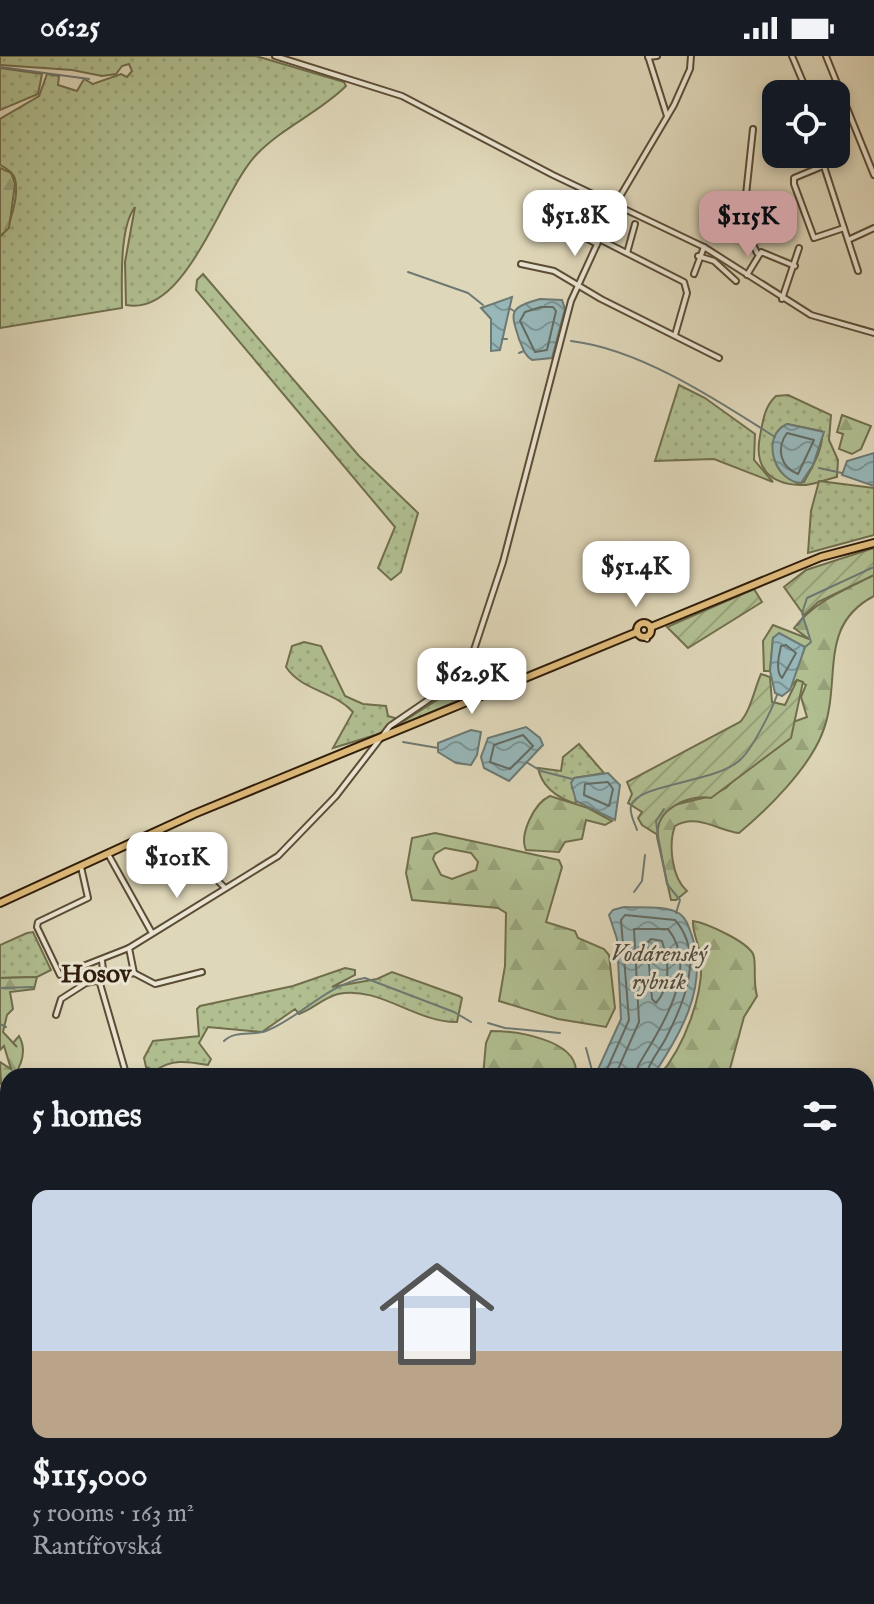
<!DOCTYPE html>
<meta charset="utf-8">
<style>
body{margin:0;font-family:"IM FELL English",serif;background:#20242c;color:#f1f3f6;height:100vh;display:flex;flex-direction:column;font-size:30px;white-space:nowrap}
*{box-sizing:border-box;margin:0}
p{font-size:26px;color:#9ea1a6}
.icon{flex:none;width:44px;height:44px;fill:none;stroke:currentColor;stroke-width:2;stroke-linecap:round;stroke-linejoin:round}
.map{position:relative;flex:1;overflow:hidden}
.side{position:absolute;left:0px;top:1012px;width:874px;height:536px;display:flex;flex-direction:column;background:#171b24;border-radius:24px 24px 0 0;box-shadow:0 4px 12px #0003}
.side>*{flex:none}
.buttons{position:absolute;left:762px;top:24px;display:grid;gap:16px}
.buttons a{display:grid;place-items:center;width:88px;height:88px;border-radius:16px;background:#171b24;box-shadow:0 4px 12px #0003;font-size:40px}
.price{position:absolute;translate:-50% -68px;padding:0 18px;border-radius:16px;background:#fff;color:#222;font-size:26px;line-height:52px;filter:drop-shadow(0 2px 4px #0008)}
.price::after{content:'';position:absolute;left:50%;top:48px;width:24px;height:18px;margin-left:-12px;background:inherit;clip-path:polygon(0 0,100% 0,50% 100%)}
.price.on{background:#c59692;color:#111}
ul{padding:0;list-style:none}
li{display:grid;align-content:center;gap:16px;height:424px;padding:0 32px}
li span{display:grid;place-items:center;height:248px;border-radius:16px;color:#555}
li>.icon{margin-inline-start:auto}
span .icon{width:144px;height:144px;fill:#fffc;stroke-width:1}
li b{font-size:34px}
h2{display:flex;justify-content:space-between;align-items:center;height:96px;padding:0 32px;font-size:34px}
.status{display:flex;justify-content:space-between;align-items:center;height:56px;padding:0 40px;background:#171b24;direction:ltr}
.status svg{height:22px;fill:currentColor}
.map>svg:first-child{display:block}
.grass{fill:url(#grass-dots);stroke:#706e4d;stroke-width:2;fill-rule:evenodd}
.forest{fill:url(#forest-firs);stroke:#706e4d;stroke-width:2;fill-rule:evenodd}
.garden{fill:url(#garden-furrows);stroke:#706e4d;stroke-width:2}
.water{fill:url(#water-waves);stroke:#6d7973;stroke-width:2}
.lines{fill:none;stroke-linecap:round;stroke-linejoin:round}
.shore{stroke:#636a62;stroke-width:2}
.stream{stroke:#6d7973;stroke-width:2}
.minor-casing{stroke:#5b4c36;stroke-width:8}
.major-casing{stroke:#2f1d0a;stroke-width:10}
.minor{stroke:#eae5d2;stroke-width:4}
.major{stroke:#e0bc7c;stroke-width:6}
.labels{text-anchor:middle;stroke-width:6;stroke-linejoin:round;paint-order:stroke}
.water-label{font-size:24px;font-style:italic;fill:#4e4b3f;stroke:#eae5d2}
.quarter-label{font-size:26px;font-weight:bold;fill:#2f1d0a;stroke:#eae5d2}
</style>
<div class="status"><b>06:25</b><svg viewBox="0 0 49 12"><path d="M0 12V9h3v3zM5 12V6h3v6zM10 12V3h3v9zM15 12V0h3v12zM26 1h20v11H26zM47 4h2v5h-2z"/></svg></div>
<div class="map">
<svg width="874" height="1548" viewBox="0 0 874 1548">
<defs>
<pattern id="grass-dots" width="8" height="8" patternUnits="userSpaceOnUse" patternTransform="scale(2)"><rect width="8" height="8" fill="#b0be90"/><path d="M2 2h.1M6 6h.1" fill="none" stroke="#98a37b" stroke-width="1.8" stroke-linecap="round"/></pattern>
<pattern id="forest-firs" width="22" height="20" patternUnits="userSpaceOnUse" patternTransform="scale(2)"><rect width="22" height="20" fill="#b0be90"/><path d="M5 1l3.5 6h-7zM16 11l3.5 6h-7z" fill="#98a37b"/></pattern>
<pattern id="garden-furrows" width="10" height="10" patternUnits="userSpaceOnUse" patternTransform="scale(2)"><rect width="10" height="10" fill="#b0be90"/><path d="M-1 1l2-2M0 10L10 0M9 11l2-2" fill="none" stroke="#98a37b"/></pattern>
<pattern id="water-waves" width="16" height="10" patternUnits="userSpaceOnUse" patternTransform="scale(2)"><rect width="16" height="10" fill="#97b7b9"/><path d="M0 5q4-4 8 0t8 0" fill="none" stroke="#7c9495"/></pattern>
</defs>
<rect width="100%" height="100%" fill="#dfd7b9"/>
<filter id="stains"><feTurbulence type="fractalNoise" baseFrequency=".0025" numOctaves="4"/><feColorMatrix values="0 0 0 0 .2 0 0 0 0 .09 0 0 0 0 .02 0 0 0 .5 -.17"/></filter>
<radialGradient id="worn" r=".72"><stop offset=".6" stop-color="#630" stop-opacity="0"/><stop offset="1" stop-color="#630" stop-opacity=".3"/></radialGradient>
<!-- grass -->
<g class="grass">
<path d="M0,0H256L344,26L346,30C320,56 283,71 257,98C221,135 187,261 126,249L125,206L135,151C119,172 122,226 122,252L0,272V181C11,172 19,137 15,123C13,116 6,112 0,109V63L39,40L47,18L59,20L58,29L77,35L84,23L93,28L121,18L127,21L132,15L129,8L122,10L116,18L102,20L72,14L0,9Z"/>
<polygon points="0,12 42,18 38,38 0,54"/>
<polygon points="203,218 359,400 418,457 401,516 391,524 378,512 395,471 196,234 197,224"/>
<polygon points="679,329 705,342 755,378 754,404 773,426 714,403 655,405"/>
<path d="M788,339L831,359L829,384L838,404L837,421C826,423 812,430 800,429C768,428 754,410 760,380C763,365 764,351 776,340ZM787,368L822,375C824,392 812,411 804,426L798,427C769,416 768,388 787,368Z"/>
<polygon points="819,425 874,432 874,479 808,497 811,455"/>
<path d="M304,586L321,590L345,640L363,648L386,650L388,660L398,663L382,677L333,692L353,656C334,635 302,635 286,611L292,590Z"/>
<polygon points="462,628 472,637 469,640 390,674"/>
<path d="M579,688L604,717L574,722L576,748C558,742 542,732 538,712L561,715L563,701Z"/>
<polygon points="27,877 33,876 51,914 37,921 0,922 0,889"/>
<path d="M345,912L355,914V919L332,931L377,923L392,916L459,940L462,942L457,966C417,967 378,929 338,938C323,942 313,953 299,958L295,953L262,976L208,971L199,987L211,1003L208,1009C190,1006 172,1002 155,1015L146,1011L144,1002L153,985L199,980L197,953L200,950L293,930Z"/>
<polygon points="874,1332 874,1436 866,1432 866,1353"/>
</g>
<!-- forest -->
<g class="forest">
<polygon points="0,112 11,117 15,128 9,172 0,180"/>
<polygon points="842,359 871,370 861,393 852,398 839,393 843,378 837,376"/>
<path d="M874,519V540C816,570 843,627 822,678C808,713 768,753 739,777C719,775 697,757 675,770C668,789 672,822 687,835L676,844H671L657,781V763L666,751L711,740L726,732L790,667L807,661L801,641L806,629L797,624L790,631L805,591L773,582L770,615H764L763,585L773,569L809,583L794,572C816,544 843,535 874,519Z"/>
<path d="M550,740L588,752L612,765L605,769L586,764L582,783L565,786L559,796L526,794C519,779 534,747 550,740Z"/>
<path d="M435,777L559,804L562,811L546,866L575,875L578,882L604,893L609,899L615,952L606,971L558,963L499,945L505,910L506,857L498,852L412,844L406,817L412,782ZM445,792L471,797L478,806L476,814L452,823L441,819L433,803L435,798Z"/>
<path d="M693,865C706,867 752,887 754,901C756,914 753,925 757,940L744,961L728,1020H659C684,991 704,939 701,901C699,889 692,875 693,865Z"/>
<path d="M37,921L34,933L10,936L13,953L7,959L3,976L17,991L13,987L19,980C27,994 22,1008 14,1020H8V1027L1,1028L0,1006L11,1013L4,990L0,994V922Z"/>
<path d="M491,975C515,975 574,983 576,1014L573,1020H483L486,987Z"/>
<polygon points="176,1540 269,1540 269,1548 160,1548"/>
<polygon points="522,1540 617,1540 620,1548 521,1548"/>
</g>
<!-- garden -->
<g class="garden">
<polygon points="874,492 874,519 818,546 804,559 784,531 806,514"/>
<polygon points="754,533 762,546 688,592 667,571"/>
<path d="M761,618L770,621L772,646L785,649L797,624L803,626L791,682L711,742C688,738 655,754 658,779L642,769L638,762L642,756L628,747L632,738L627,726L740,666C751,654 754,634 761,618Z"/>
<polygon points="0,1477 8,1481 8,1540 104,1540 110,1548 0,1547"/>
</g>
<!-- water -->
<g class="water">
<polygon points="512,241 500,294 491,295 491,263 481,252"/>
<path d="M540,243L562,244L565,253L552,302L532,304C524,299 523,292 519,283C510,255 509,252 540,243Z"/>
<path d="M787,368L824,376L813,409L801,427C774,425 760,380 787,368Z"/>
<polygon points="874,397 874,430 842,419 847,405"/>
<polygon points="779,577 805,591 790,634 782,640 775,637 770,615 773,582"/>
<polygon points="526,671 540,682 543,689 509,725 484,712 481,701 488,682"/>
<polygon points="471,674 481,676 477,699 471,709 456,707 438,696 438,687"/>
<polygon points="608,717 620,729 615,764 576,745 571,727 574,722"/>
<path d="M624,851C640,852 667,849 680,858C687,863 689,872 692,880C709,931 680,978 653,1020H595L621,963L617,883L609,859L613,854Z"/>
<polygon points="392,1540 427,1543 470,1541 487,1547 502,1540 509,1548 365,1548"/>
</g>
<g class="lines">
<!-- shore -->
<g class="shore">
<polygon points="541,251 553,251 556,255 547,294 535,296 520,265 525,256"/>
<path d="M787,377L814,384L798,418C780,411 776,392 787,377Z"/>
<path d="M786,589L796,597L782,622C775,615 779,599 781,590Z"/>
<polygon points="523,679 533,690 510,713 490,706 494,689"/>
<polygon points="608,726 613,733 609,750 584,739 585,728"/>
<path d="M651,883L662,885C669,906 672,929 656,947L652,943L647,887Z"/>
<path d="M604,1020L629,964L621,864L625,859L675,864C705,898 684,947 666,982C660,994 648,1007 646,1020"/>
<path d="M615,1020L639,966L634,873H668C701,914 660,972 638,1010L636,1020"/>
</g>
<!-- stream -->
<g class="stream">
<polyline points="0,11 89,23"/>
<polyline points="408,216 468,237 483,249"/>
<polyline points="509,252 514,255"/>
<polyline points="502,283 507,283"/>
<path d="M571,285C640,293 717,344 775,381"/>
<polyline points="519,297 524,295"/>
<polyline points="819,412 842,417"/>
<polyline points="798,569 803,561"/>
<polyline points="804,592 811,586 802,557 807,542 874,511"/>
<polyline points="403,686 438,692"/>
<polyline points="526,706 541,715 572,723"/>
<polyline points="664,753 656,765 658,780 667,828 680,844 676,857"/>
<path d="M637,774C635,767 629,758 631,750C637,727 718,727 741,703C752,693 772,654 777,639"/>
<polyline points="634,836 642,825 645,799"/>
<polyline points="0,932 33,931"/>
<polyline points="488,967 505,972 560,977"/>
<polyline points="0,968 6,971"/>
<path d="M224,985C235,974 252,980 266,975C300,962 327,928 365,922L454,956L471,966"/>
<polyline points="586,992 593,1018"/>
<polyline points="251,1540 259,1548"/>
<polyline points="679,1544 684,1546"/>
<polyline points="686,1546 689,1548"/>
</g>
<defs>
<g id="minor">
<polyline points="275,0 402,40 553,119 704,191 811,259 874,277"/>
<polyline points="648,0 667,60"/>
<polyline points="792,0 808,38"/>
<polyline points="826,0 874,119"/>
<polyline points="648,1 657,0"/>
<polyline points="753,73 743,167 757,197"/>
<polyline points="820,98 858,215"/>
<polyline points="823,110 794,122 794,128 814,182 844,172"/>
<polyline points="528,152 597,188"/>
<polyline points="728,163 743,167"/>
<polyline points="599,183 684,226 687,237 675,279"/>
<polyline points="848,184 874,172"/>
<polyline points="627,197 635,168"/>
<polyline points="698,200 714,205 736,225"/>
<polyline points="521,208 554,215 601,243 719,302"/>
<polyline points="694,218 704,191"/>
<polyline points="747,219 761,196 795,210"/>
<polyline points="782,243 799,192"/>
<polyline points="646,580 647,583"/>
<polyline points="108,798 152,877"/>
<polyline points="81,811 88,842 38,866 37,871 60,919 129,892 278,800 336,740 390,670 466,618 503,506 571,245 615,149 674,49 690,13 691,0"/>
<polyline points="159,819 197,804 225,832"/>
<polyline points="129,892 134,917"/>
<polyline points="102,905 104,923"/>
<polyline points="99,924 125,1014"/>
<polyline points="56,959 61,943 86,927 134,917 155,928 202,916"/>
</g>
<g id="major">
<circle cx="644" cy="574" r="7"/>
<polyline points="651,571 821,501 874,487"/>
<polyline points="0,847 194,758 637,576"/>
</g>
</defs>
<!-- minor casing -->
<use href="#minor" class="minor-casing"/>
<!-- major casing -->
<use href="#major" class="major-casing"/>
<!-- minor -->
<use href="#minor" class="minor"/>
<!-- major -->
<use href="#major" class="major"/>
</g>
<g class="labels">
<!-- water labels -->
<g class="water-label">
<text x="659" y="905">Vodárenský<tspan x="659" dy="28">rybník</tspan></text>
</g>
<!-- quarter labels -->
<g class="quarter-label">
<text x="96" y="926">Hosov</text>
</g>
</g>
<rect width="100%" height="100%" filter="url(#stains)"/>
<rect width="100%" height="100%" fill="url(#worn)"/>
</svg>
<div class="buttons">
<a><svg class="icon" aria-label="locate" viewBox="0 0 24 24"><circle cx="12" cy="12" r="6"/><path d="M12 2v4M12 18v4M2 12h4M18 12h4"/></svg></a>
</div>
<b class="price" style="left:575px;top:202px">$51.8K</b>
<b class="price on" style="left:748px;top:203px">$115K</b>
<b class="price" style="left:636px;top:553px">$51.4K</b>
<b class="price" style="left:472px;top:660px">$62.9K</b>
<b class="price" style="left:177px;top:844px">$101K</b>
<section class="side">
<h2>5 homes<svg class="icon" aria-label="filters" viewBox="0 0 24 24"><path d="M4 7h16M4 17h16"/><circle cx="9" cy="7" r="2"/><circle cx="15" cy="17" r="2"/></svg></h2>
<ul>
<li><span style="background:linear-gradient(#c9d6e8 65%,#b9a48a 0)"><svg class="icon" aria-label="home" viewBox="0 0 24 24"><path d="M3 11l9-7 9 7M6 9v11h12V9"/></svg></span><div><b>$115,000</b><p>5 rooms · 163 m²</p><p>Rantířovská</p></div></li>
</ul>
</section>
</div>
